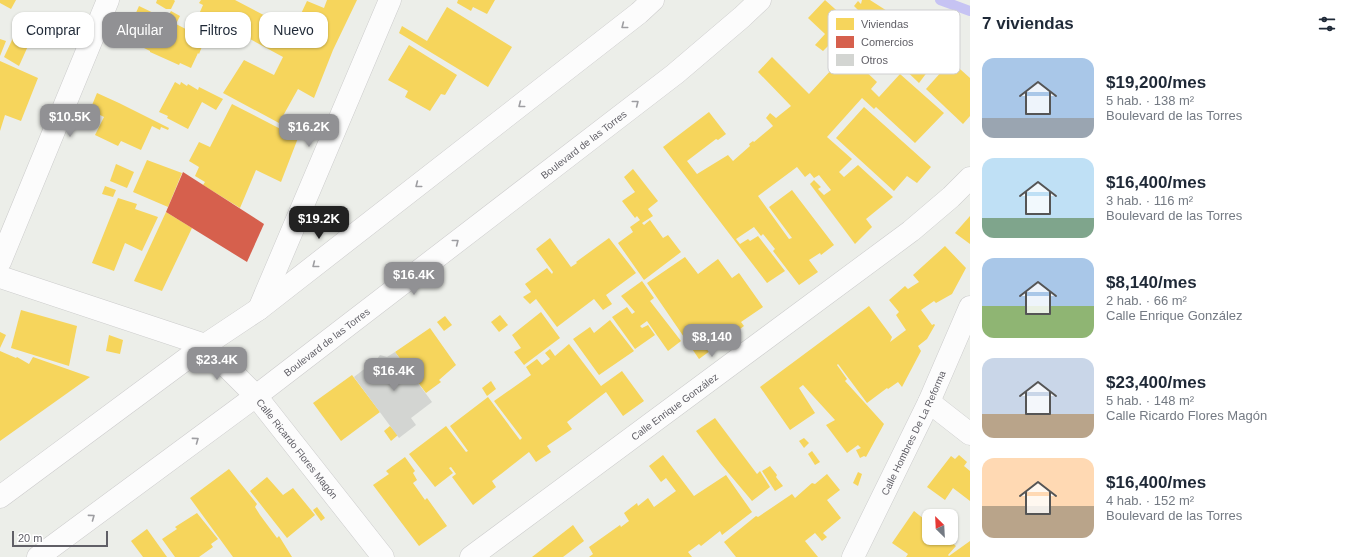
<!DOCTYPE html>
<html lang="es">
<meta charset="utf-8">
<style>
body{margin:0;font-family:Arial,sans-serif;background:#f2f2f3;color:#1f2937;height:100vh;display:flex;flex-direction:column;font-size:15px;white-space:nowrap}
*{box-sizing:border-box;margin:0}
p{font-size:13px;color:#747a83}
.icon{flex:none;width:22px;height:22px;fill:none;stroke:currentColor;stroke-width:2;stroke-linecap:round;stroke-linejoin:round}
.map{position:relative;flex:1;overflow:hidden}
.details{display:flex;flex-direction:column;background:#fff;width:380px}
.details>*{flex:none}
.guide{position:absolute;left:12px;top:12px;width:380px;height:36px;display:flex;gap:8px}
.needle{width:26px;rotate:336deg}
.tools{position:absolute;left:922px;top:509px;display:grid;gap:8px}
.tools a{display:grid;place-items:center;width:36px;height:36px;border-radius:8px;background:#fff;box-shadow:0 1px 3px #0004;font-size:20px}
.scale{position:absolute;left:12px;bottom:10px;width:96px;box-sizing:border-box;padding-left:4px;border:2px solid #605f66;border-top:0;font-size:11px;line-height:14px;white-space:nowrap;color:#605f66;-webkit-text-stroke:3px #fff;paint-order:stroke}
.price{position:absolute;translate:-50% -34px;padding:0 9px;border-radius:8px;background:#919194;color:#fff;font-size:13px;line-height:26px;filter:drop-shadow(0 1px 2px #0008)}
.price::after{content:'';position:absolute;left:50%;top:24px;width:12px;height:9px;margin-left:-6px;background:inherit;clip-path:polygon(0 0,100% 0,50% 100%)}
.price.active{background:#222;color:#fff}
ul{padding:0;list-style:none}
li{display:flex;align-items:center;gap:12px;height:100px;padding:0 12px}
li span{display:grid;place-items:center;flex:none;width:112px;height:80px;border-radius:12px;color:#555}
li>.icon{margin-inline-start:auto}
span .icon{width:48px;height:48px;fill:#fffc;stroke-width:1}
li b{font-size:17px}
h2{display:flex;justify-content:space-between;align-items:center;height:48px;padding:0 12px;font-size:17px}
.chip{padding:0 14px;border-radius:12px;background:#fff;box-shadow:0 1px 3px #0004;font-size:14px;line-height:36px}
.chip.active{background:#919194;color:#fff}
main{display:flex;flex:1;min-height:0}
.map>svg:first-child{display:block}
.homes{fill:#f6d55c}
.shops{fill:#d6604d}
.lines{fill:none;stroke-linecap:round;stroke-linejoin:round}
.stream{stroke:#c6c3f3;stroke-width:10}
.building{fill:#d3d5d2}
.street-casing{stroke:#ccc;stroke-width:23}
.secondary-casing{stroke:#cccbcc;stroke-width:23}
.street{stroke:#fcfcfc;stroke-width:22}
.secondary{stroke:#fcfcfc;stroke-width:22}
.oneway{stroke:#9e9ea2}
.labels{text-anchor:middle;stroke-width:4;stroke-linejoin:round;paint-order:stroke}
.street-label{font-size:10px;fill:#605f66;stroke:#fff}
.key{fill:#fff;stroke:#cfcfd1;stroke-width:1}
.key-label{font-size:11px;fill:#605f66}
</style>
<main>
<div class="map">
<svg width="970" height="557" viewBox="0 0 970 557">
<rect width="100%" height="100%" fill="#eceee9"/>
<!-- homes -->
<g class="homes">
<polygon points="0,0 16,0 11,9 0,3"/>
<polygon points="157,0 174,0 175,1 171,9 166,9 156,3"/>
<polygon points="201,0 235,0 310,39 316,26 299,18 307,1 324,8 327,0 357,0 333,50 314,98 298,89 279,123 223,93 244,60 274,75 283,57 239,33 244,21 237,18 223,44 193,28 203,5 199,3"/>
<polygon points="458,0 495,0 487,14 473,7 471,11 457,3"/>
<polygon points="825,0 844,17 851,10 854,14 858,10 854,6 858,1 861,4 862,0 870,0 923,34 950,49 942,58 940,55 919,83 897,62 899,60 882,45 861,67 877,82 871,89 879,97 900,74 944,113 915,143 876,107 874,109 862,98 827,137 852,159 839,172 844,177 858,165 893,197 866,219 872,227 855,244 810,184 814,180 821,187 818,189 824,195 831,190 819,175 814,178 810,173 805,177 797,167 758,196 789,239 792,238 769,207 792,190 834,245 821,255 820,253 809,260 818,272 799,285 773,251 775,249 763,234 761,236 754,227 736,239 740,244 748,239 750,241 758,236 785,271 767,283 663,147 709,112 726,134 718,140 716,139 687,161 697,174 728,155 733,161 750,146 749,144 753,141 754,142 773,126 766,118 770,113 776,118 791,106 758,72 772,57 809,94 846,54 833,41 823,51 815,45 825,34 808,18"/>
<polygon points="139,6 166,19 171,11 180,16 176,24 205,39 199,54 198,53 191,68 180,63 179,65 150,52 150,51 128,40 134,28 130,26"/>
<polygon points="447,7 512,47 488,87 399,33 402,26 427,41"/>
<polygon points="13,38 28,46 19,66 4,57"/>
<polygon points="0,39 6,41 0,56"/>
<polygon points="409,45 457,75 445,95 441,94 430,111 405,97 408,91 388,80"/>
<polygon points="0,61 38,78 21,121 5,115 0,131"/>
<polygon points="951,61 970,78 970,116 963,124 926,89"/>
<polygon points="175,82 180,85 181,82 187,86 188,84 198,90 199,87 223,99 216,110 202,102 188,129 167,118 168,116 159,112"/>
<polygon points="97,93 119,103 169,128 168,130 161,127 160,130 152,126 141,150 121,141 118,146 95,135 104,117 90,110"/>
<polygon points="232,104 298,138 281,182 256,170 240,208 203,185 205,182 195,176 199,167 189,161 199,142 210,147"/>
<polygon points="864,107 931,167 917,183 907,176 894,191 836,138"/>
<polygon points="147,160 182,173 168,207 133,192"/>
<polygon points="116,164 134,172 127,188 110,181"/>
<polygon points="633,169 658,201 648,209 653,216 642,223 644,225 650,220 663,238 668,235 681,252 644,280 618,243 633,232 630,227 640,220 637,216 635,218 622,201 635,192 624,177"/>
<polygon points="105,186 116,190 113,197 102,194"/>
<polygon points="118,198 137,204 135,209 158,217 142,251 125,243 114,271 92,263"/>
<polygon points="166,212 192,228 162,291 134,281"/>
<polygon points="970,216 970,244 955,233"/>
<polygon points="550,238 571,267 577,263 576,262 609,238 636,273 606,295 612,304 603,310 594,299 557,327 536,299 530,304 523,297 531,292 525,284 547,268 552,274 553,272 536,249"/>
<polygon points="945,246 966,268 952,294 936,303 934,301 921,310 932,325 934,324 935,325 927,339 918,346 921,351 902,387 898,382 888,389 887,388 867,403 838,364 837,365 847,379 845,381 884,424 866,457 864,456 860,458 856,450 861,448 858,445 847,453 826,425 835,420 803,385 799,388 815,413 790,430 760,387 869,306 892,337 890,342 906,330 896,315 899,312 889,300 905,286 908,289 919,282 913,275"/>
<polygon points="685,257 698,274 718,259 732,278 739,273 763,307 741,322 744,326 699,359 647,283"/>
<polygon points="642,281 654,298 650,301 681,341 668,351 647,321 640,326 642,328 648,325 655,335 635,349 612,317 627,307 632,314 635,312 621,296"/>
<polygon points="21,310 77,326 69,366 11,348"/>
<polygon points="541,312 560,338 524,365 514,352 521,348 512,335"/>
<polygon points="500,315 508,325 499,332 491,322"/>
<polygon points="445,316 452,325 444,331 437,322"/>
<polygon points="610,320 634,351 599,375 573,339 590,327 594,333"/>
<polygon points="430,328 456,365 439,380 441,382 426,393 395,352"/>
<polygon points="0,332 6,335 0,348"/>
<polygon points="109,335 123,340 120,354 106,351"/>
<polygon points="569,344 601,386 622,371 644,401 623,416 606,392 567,422 572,429 547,446 551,452 536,462 529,452 492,481 496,487 473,505 452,477 456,474 451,467 449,468 453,473 435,487 409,454 446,426 466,452 468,451 450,426 488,397 520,440 522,438 494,401 531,375 526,367 537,359 542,365 550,359 545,353 550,349 555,356"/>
<polygon points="0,351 16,358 17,357 29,364 33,357 90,377 0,441"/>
<polygon points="352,375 380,412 341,441 313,403"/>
<polygon points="491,381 496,389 487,396 482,388"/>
<polygon points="715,418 757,474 760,471 770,487 752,501 720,463 696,431"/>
<polygon points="390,426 398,435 391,441 384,431"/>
<polygon points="804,438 809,443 804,448 799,441"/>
<polygon points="812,451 820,462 815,465 808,454"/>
<polygon points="663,455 694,496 726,475 752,512 722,535 720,531 701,546 699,544 688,552 692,557 589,557 593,554 589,547 620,525 621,527 629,521 624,513 637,503 638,506 648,498 654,507 676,491 666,478 661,482 649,466"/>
<polygon points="959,455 967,462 964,466 970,471 970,501 953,488 945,500 927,487 951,456 955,459"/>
<polygon points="405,457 415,471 413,473 417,480 413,483 425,500 427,498 447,526 419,546 373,485 389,474 386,471"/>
<polygon points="770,466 777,475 776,477 783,486 775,491 762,471"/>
<polygon points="229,469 257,504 255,507 260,515 277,538 279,536 292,557 233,557 190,498"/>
<polygon points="858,472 862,474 858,486 853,483"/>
<polygon points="827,474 840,490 827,500 841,518 823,533 827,537 822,541 815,533 805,541 818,557 736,557 724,542 756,516 758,517 792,494 795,498 812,483 815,484"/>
<polygon points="267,477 283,495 293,488 315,515 287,538 250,491"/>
<polygon points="317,507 325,518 321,521 313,510"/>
<polygon points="914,511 929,523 929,538 946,538 956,546 948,555 949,556 970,541 970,557 906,557 908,554 892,543"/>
<polygon points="197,513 218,539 211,544 213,547 199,557 175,557 162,539 177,529 175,527"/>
<polygon points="573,525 584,541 563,557 532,557"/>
<polygon points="147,529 167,557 143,557 131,541"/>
</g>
<!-- shops -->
<polygon class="shops" points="183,172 264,224 247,262 166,212"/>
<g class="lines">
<!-- stream -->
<polyline class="stream" points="940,0 970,11"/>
</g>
<!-- building -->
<polygon class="building" points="395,352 432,402 411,418 416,425 399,438 354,377 372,363 374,366 378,364 377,359 380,355 387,357"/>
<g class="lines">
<defs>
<g id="street">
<polyline points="0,262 108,0"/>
<path id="s1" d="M0,277L205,345L256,396L383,557"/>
<polyline points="259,309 390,0"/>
<polyline points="929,402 970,434"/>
<path id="s2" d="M471,557L911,231L951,197L970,178"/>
<path id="s3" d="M853,557L929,402L970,307"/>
</g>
<g id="secondary">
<polyline points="0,497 205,345 259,309 639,13 653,0"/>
<path id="s4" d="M38,557L256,396L675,74L742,17L760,0"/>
</g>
</defs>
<!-- street casing -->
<use href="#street" class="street-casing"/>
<!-- secondary casing -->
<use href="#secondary" class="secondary-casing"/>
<!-- street -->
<use href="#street" class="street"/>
<!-- secondary -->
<use href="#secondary" class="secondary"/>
</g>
<!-- one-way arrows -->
<defs><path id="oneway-chevron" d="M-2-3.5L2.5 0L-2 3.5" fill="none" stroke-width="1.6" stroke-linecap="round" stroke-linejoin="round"/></defs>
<g class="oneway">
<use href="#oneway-chevron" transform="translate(624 26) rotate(142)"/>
<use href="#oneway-chevron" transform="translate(636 103) rotate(-38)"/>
<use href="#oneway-chevron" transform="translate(521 105) rotate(142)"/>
<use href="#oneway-chevron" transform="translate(418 185) rotate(142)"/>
<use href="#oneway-chevron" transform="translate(456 242) rotate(-38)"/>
<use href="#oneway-chevron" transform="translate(315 265) rotate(142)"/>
<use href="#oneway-chevron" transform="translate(196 440) rotate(-36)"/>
<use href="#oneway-chevron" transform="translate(92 517) rotate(-36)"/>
</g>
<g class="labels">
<!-- street labels -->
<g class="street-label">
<text dy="4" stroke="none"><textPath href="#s4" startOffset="684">Boulevard de las Torres</textPath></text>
<text dy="4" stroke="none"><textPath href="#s4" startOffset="360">Boulevard de las Torres</textPath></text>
<text dy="4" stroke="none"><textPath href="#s2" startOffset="253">Calle Enrique González</textPath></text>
<text dy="4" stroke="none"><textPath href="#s3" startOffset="138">Calle Hombres De La Reforma</textPath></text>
<text dy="4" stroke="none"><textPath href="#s1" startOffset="355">Calle Ricardo Flores Magón</textPath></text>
</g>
</g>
<!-- legend -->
<rect x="828" y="10" width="132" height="64" rx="6" class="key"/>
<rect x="836" y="18" width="18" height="12" fill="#f6d55c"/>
<rect x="836" y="36" width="18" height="12" fill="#d6604d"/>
<rect x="836" y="54" width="18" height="12" fill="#d3d5d2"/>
<g class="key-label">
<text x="861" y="28">Viviendas</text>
<text x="861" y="46">Comercios</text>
<text x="861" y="64">Otros</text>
</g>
</svg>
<div class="tools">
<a><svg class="needle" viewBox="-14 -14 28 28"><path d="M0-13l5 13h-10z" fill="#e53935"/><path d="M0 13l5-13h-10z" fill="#747a83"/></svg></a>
</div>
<div class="scale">20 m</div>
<b class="price" style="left:70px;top:138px">$10.5K</b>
<b class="price" style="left:309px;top:148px">$16.2K</b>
<b class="price active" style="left:319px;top:240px">$19.2K</b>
<b class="price" style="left:414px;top:296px">$16.4K</b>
<b class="price" style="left:712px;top:358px">$8,140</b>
<b class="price" style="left:217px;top:381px">$23.4K</b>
<b class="price" style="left:394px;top:392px">$16.4K</b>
<div class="guide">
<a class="chip">Comprar</a>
<a class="chip active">Alquilar</a>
<a class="chip">Filtros</a>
<a class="chip">Nuevo</a>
</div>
</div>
<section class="details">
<h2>7 viviendas<svg class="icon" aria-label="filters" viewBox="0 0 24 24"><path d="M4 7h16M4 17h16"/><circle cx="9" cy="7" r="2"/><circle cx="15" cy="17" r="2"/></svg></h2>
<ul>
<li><span style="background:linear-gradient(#a9c7e8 75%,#9aa5b1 0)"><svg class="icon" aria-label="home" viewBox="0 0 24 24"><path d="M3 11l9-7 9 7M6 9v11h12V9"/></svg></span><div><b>$19,200/mes</b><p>5 hab. · 138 m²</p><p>Boulevard de las Torres</p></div></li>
<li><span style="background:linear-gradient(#bfe0f5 75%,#7fa58c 0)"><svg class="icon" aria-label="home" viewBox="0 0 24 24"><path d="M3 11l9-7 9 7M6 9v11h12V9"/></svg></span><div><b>$16,400/mes</b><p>3 hab. · 116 m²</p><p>Boulevard de las Torres</p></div></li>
<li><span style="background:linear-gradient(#a9c7e8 60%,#8fb573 0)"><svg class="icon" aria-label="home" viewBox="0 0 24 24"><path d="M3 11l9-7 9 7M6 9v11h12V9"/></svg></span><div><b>$8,140/mes</b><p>2 hab. · 66 m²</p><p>Calle Enrique González</p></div></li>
<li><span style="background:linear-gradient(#c9d6e8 70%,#b9a48a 0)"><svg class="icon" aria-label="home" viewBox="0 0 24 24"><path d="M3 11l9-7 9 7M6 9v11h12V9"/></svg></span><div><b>$23,400/mes</b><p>5 hab. · 148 m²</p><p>Calle Ricardo Flores Magón</p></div></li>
<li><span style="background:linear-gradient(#ffd9b3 60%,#b9a48a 0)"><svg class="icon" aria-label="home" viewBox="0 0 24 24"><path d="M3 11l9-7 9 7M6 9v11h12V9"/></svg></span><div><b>$16,400/mes</b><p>4 hab. · 152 m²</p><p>Boulevard de las Torres</p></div></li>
</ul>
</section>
</main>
